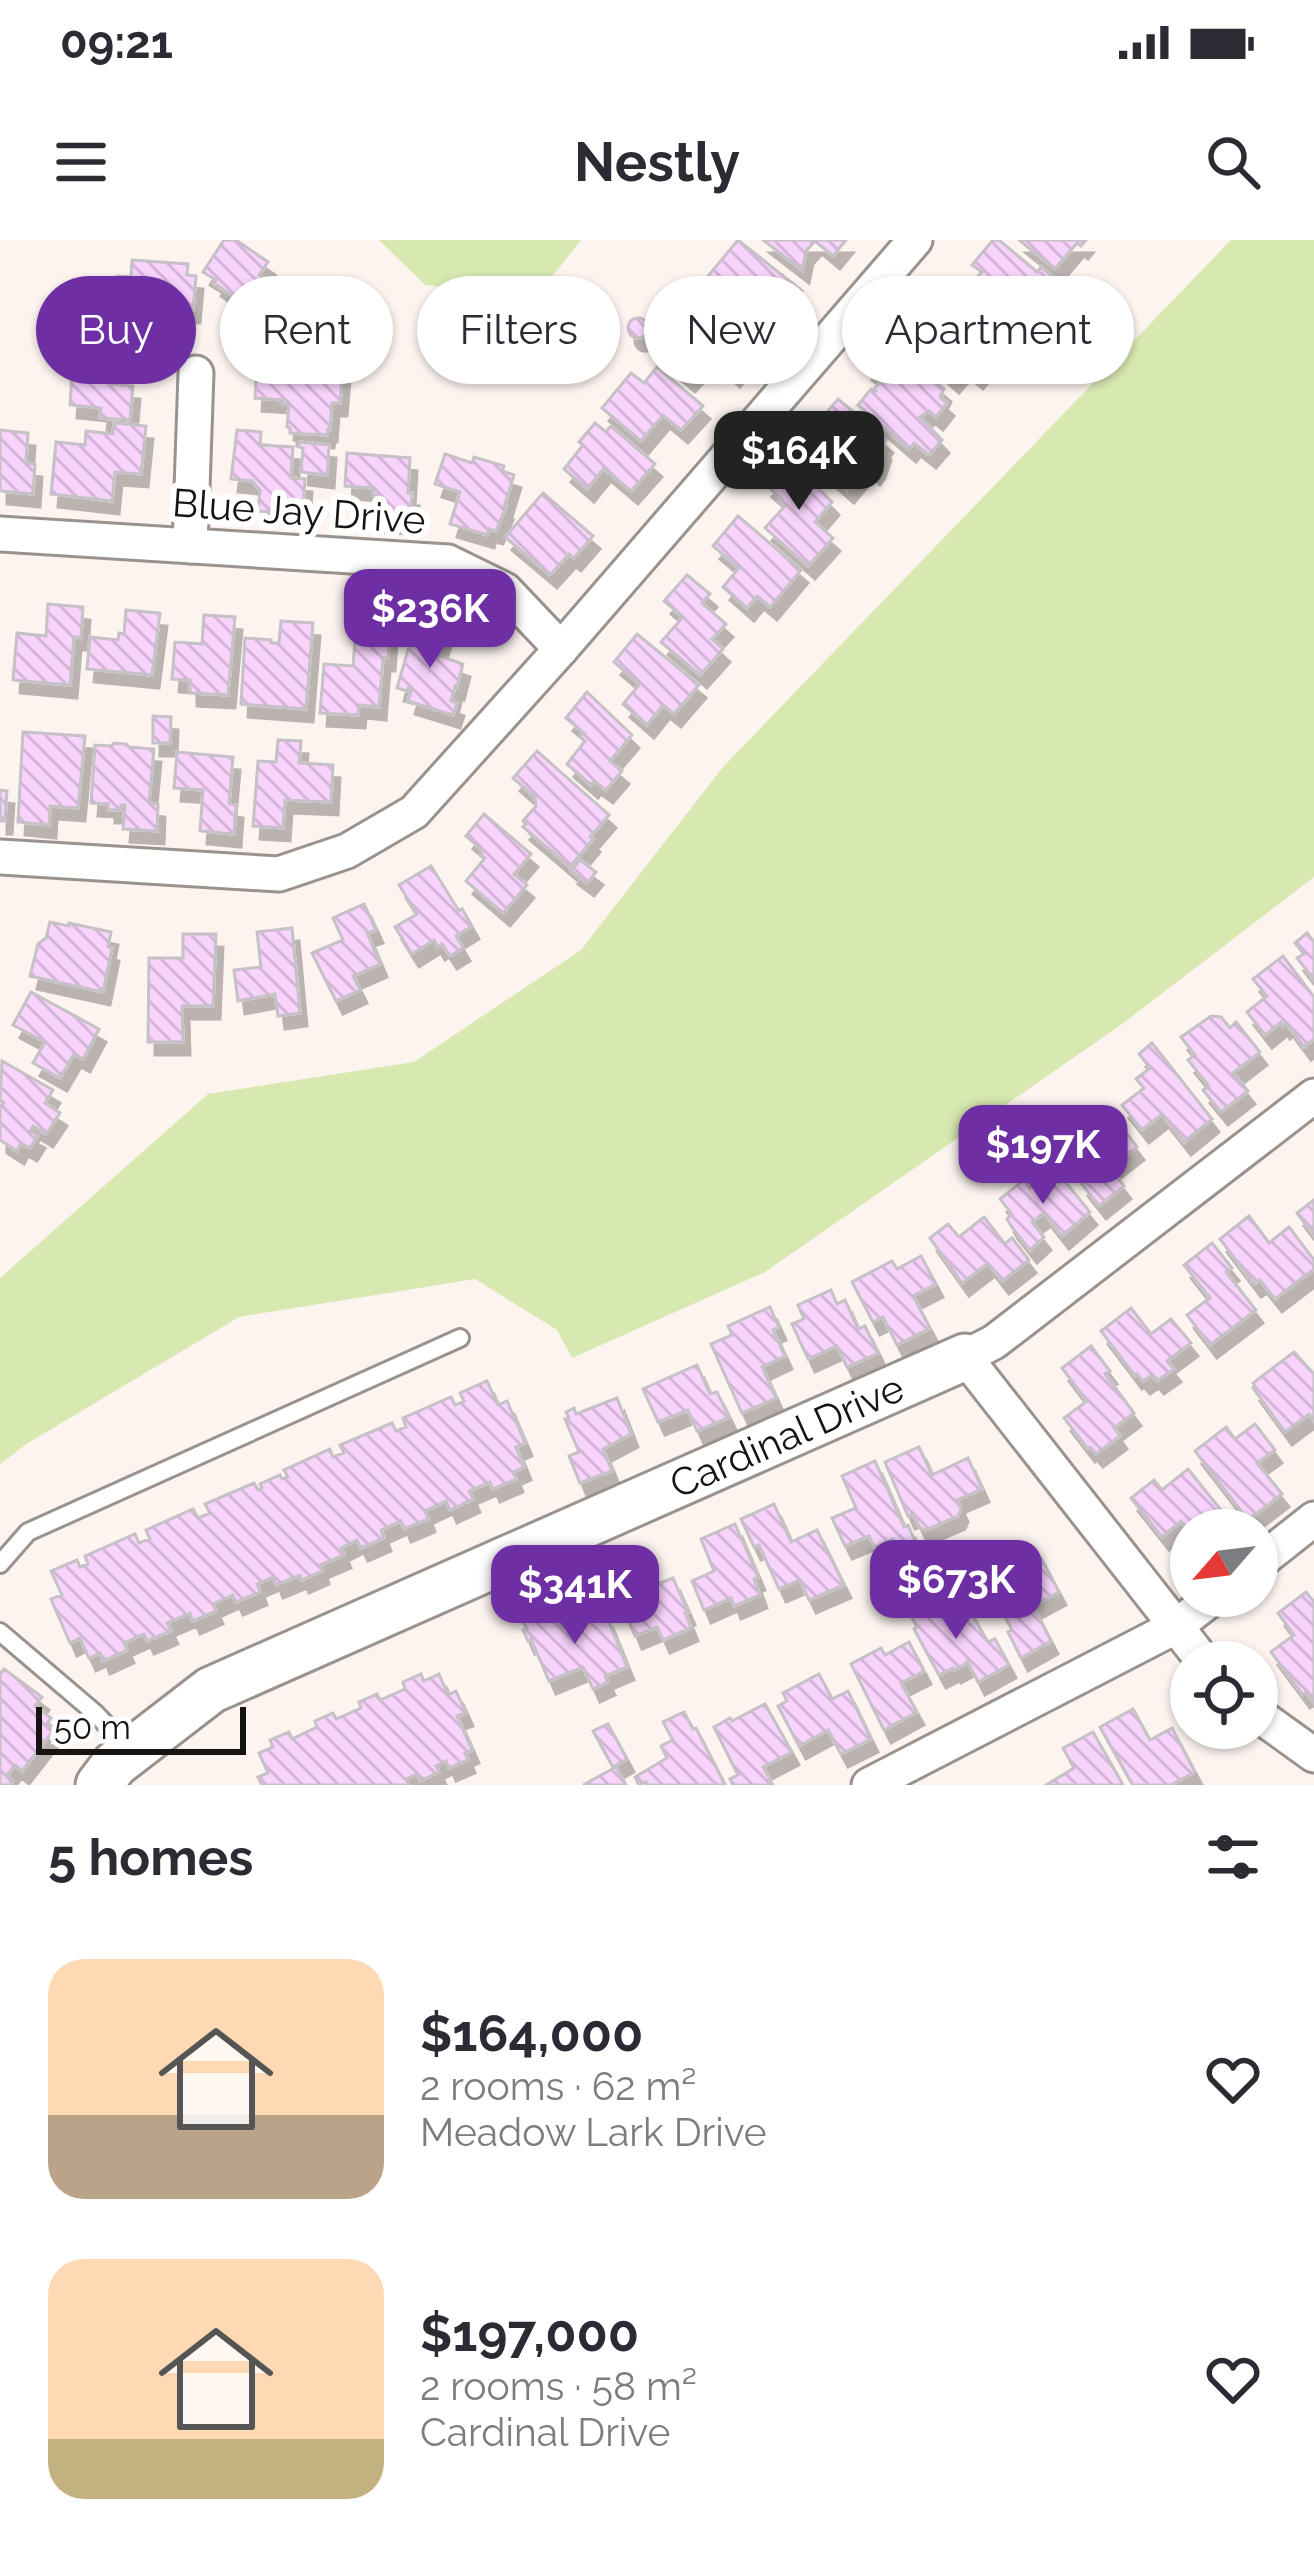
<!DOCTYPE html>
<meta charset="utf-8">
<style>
body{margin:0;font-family:Raleway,sans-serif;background:#f7f7f7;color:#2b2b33;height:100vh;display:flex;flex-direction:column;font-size:45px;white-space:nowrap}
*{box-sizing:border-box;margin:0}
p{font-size:39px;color:#7c7c81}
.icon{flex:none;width:66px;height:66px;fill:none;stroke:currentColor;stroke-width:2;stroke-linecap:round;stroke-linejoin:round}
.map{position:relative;height:1545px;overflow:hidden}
.panel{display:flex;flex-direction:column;background:#fff;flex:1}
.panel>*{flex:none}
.hud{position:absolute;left:36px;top:36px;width:1242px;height:108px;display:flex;gap:24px}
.needle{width:78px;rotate:242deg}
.controls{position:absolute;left:1170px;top:1269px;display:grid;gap:24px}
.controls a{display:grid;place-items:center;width:108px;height:108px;border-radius:50%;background:#fff;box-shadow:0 3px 9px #0004;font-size:60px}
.scale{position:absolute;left:36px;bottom:30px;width:210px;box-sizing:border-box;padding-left:12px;border:6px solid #161311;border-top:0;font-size:33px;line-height:42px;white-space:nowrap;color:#161311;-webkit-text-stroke:9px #fff;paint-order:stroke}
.price{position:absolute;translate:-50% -102px;padding:0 27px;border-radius:24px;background:#6e2fa4;color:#fff;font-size:39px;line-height:78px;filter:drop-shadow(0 3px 6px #0008)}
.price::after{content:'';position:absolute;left:50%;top:72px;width:36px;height:27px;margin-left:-18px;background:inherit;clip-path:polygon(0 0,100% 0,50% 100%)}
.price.selected{background:#222;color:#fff}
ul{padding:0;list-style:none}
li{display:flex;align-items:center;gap:36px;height:300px;padding:0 48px}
li span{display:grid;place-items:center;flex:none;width:336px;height:240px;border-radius:36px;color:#555}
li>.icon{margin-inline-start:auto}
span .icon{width:144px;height:144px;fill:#fffc;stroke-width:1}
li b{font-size:51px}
h2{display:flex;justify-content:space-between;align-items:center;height:144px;padding:0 48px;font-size:51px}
.chip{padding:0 42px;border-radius:54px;background:#fff;box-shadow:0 3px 9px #0004;font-size:42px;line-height:108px}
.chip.selected{background:#6e2fa4;color:#fff}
.status{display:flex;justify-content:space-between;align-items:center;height:84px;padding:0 60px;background:#fff;direction:ltr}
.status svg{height:33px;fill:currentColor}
header{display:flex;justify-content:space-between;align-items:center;height:156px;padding:0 48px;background:#fff;font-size:54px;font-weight:700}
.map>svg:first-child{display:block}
.green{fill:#d7e8b1}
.building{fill:url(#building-back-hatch);stroke:#c6c0c7;stroke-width:3;filter:url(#shadow)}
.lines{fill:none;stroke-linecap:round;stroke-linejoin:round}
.lane-casing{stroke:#99928d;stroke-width:22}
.street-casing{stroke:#99928d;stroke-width:39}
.secondary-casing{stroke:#99928d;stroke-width:51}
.lane{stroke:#fff;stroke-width:16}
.street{stroke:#fff;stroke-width:33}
.secondary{stroke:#fff;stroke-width:45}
.labels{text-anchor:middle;stroke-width:12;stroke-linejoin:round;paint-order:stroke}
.street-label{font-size:39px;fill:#161311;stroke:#fff}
</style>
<div class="status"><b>09:21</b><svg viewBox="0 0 49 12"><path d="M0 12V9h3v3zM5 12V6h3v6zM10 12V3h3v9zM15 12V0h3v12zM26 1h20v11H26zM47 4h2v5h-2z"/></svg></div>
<header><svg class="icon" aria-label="menu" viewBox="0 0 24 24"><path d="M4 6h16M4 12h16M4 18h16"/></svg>Nestly<svg class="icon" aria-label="search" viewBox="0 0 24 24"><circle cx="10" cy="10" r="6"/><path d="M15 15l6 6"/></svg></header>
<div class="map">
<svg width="1314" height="1545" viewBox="0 0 1314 1545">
<defs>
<pattern id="building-back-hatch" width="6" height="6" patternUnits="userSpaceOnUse" patternTransform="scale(3)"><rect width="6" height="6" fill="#f8d4fc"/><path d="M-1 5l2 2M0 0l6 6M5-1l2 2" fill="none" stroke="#d4b5d7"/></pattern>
<filter id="shadow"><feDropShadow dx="7" dy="13" stdDeviation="0" flood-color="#0004"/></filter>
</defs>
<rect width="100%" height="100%" fill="#fdf4f0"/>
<!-- green -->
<g class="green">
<polygon points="379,0 581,0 539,53 425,45"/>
<polygon points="1231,0 1314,0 1314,637 1122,784 765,1032 572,1118 557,1090 475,1039 239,1077 28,1203 0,1224 0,1038 208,854 414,822 581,710 723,527"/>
</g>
<!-- building -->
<g class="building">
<polygon points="224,0 236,0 268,22 259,35 292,57 273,85 277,87 261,110 232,92 245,72 240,70 244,64 214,43 216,40 203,32"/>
<polygon points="738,0 802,51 778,80 751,58 735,77 699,47"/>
<polygon points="763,0 846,0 833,16 815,1 806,11 802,30"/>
<polygon points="993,0 999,0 1037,32 1041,27 1058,41 1053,46 1056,48 1038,70 1055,84 1032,112 982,68 995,52 977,37 982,32 972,25"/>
<polygon points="1019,0 1086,0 1081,6 1077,3 1055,29"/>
<polygon points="132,20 188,24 187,35 196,36 193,70 153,68 151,97 114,95 118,36 131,37"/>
<polygon points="942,48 989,90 979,102 994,115 976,136 964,126 952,140 923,114 934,102 930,98 938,89 942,89 922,71"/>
<polygon points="698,51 714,65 709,72 753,110 733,134 715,118 705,130 700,126 688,139 649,106"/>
<circle cx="638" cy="88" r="10"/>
<polygon points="65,87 92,89 90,109 111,110 109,144 133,146 130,180 100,178 101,168 70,165 72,134 65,133"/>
<polygon points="887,101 944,149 940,157 947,163 936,177 929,171 920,177 942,200 929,215 914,203 909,209 858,165 871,149 877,152 874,149 882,140 865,127"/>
<polygon points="288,110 307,111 307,125 343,128 340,163 332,163 330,189 328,189 327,195 290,193 290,188 287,187 289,164 283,164 283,160 255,158 257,123 287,124"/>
<polygon points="657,127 703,166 681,190 663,175 641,201 602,168 631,133 644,143"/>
<polygon points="838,159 886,200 882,205 884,207 878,225 873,232 867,226 847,250 824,230 841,210 814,187"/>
<polygon points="114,183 146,186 141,234 115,232 112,261 51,254 56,202 85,205 86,191 113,194"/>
<polygon points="595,183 606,192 611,186 655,224 631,251 604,228 587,249 564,229 583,205 579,202"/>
<polygon points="0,190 28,193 26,223 35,224 33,254 0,251"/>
<polygon points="237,190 261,192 260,205 293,207 291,238 305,239 303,271 290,270 290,273 258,271 260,250 252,241 231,239"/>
<polygon points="300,202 329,205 327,235 301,232 303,208 299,207"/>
<polygon points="347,213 410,218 408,253 412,253 410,282 375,279 377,255 373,255 374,248 345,246"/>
<polygon points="445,214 472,223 474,217 504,226 502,231 514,235 504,267 506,267 496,291 489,289 487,295 450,284 460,252 435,244"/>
<polygon points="788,218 832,262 815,282 833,298 808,326 765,288 785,266 780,262 782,259 765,244"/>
<polygon points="543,253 593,296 574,318 569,314 550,335 505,297"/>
<polygon points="738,276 801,330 770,367 757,356 747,368 723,347 739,328 713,306"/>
<polygon points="687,335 710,354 702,363 726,384 712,399 723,409 700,435 661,402 683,377 664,361"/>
<polygon points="48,364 83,367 81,397 74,397 70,445 13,440 17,393 46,396"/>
<polygon points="126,370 160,373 152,435 87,429 90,397 118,400 119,393 124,394"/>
<polygon points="204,375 235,377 228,455 190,453 190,440 172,439 175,402 202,404"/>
<polygon points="281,381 313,383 306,469 241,464 245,398 271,400 271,403 279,403"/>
<polygon points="416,382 445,391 437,415 463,424 457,447 455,446 451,461 457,463 453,475 408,461 412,448 409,447 407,451 397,448"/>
<polygon points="356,387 390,389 388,418 383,418 379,467 359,465 358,475 320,473 324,424 353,426"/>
<polygon points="637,394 699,445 674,474 663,465 647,485 623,464 640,444 614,422"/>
<polygon points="587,452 632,495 610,521 622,531 606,550 594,541 591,545 567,524 585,501 580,497 584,493 566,478"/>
<polygon points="153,476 171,477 170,503 153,503"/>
<polygon points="23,492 85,496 78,568 50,566 49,585 18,582"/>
<polygon points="278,500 301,501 299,523 333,525 331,562 285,560 283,588 253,586 258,521 276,522"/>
<polygon points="114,503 126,504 129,507 154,509 149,563 158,564 157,591 123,589 125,565 121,565 120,570 108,570 108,564 91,563 95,505 111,506"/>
<polygon points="537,511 609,575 590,597 593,599 570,627 523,587 526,584 523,581 536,566 535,557 513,538"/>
<polygon points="177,512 233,517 229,564 236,565 234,594 200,591 203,550 174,548"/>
<polygon points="0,550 7,551 5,581 0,581"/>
<polygon points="484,574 531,614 514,634 527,645 503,673 466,641 485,618 480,614 483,611 466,596"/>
<polygon points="580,620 596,632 587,643 571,631"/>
<polygon points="431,626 459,671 462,669 472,686 456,696 463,708 450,716 442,704 438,707 434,700 412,714 395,687 417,674 399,645"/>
<polygon points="364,664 376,690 367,693 380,724 353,736 360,750 336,761 312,713 343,700 333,678"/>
<polygon points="50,682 69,686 69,683 111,692 108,707 112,708 103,752 30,736 38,704 46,698"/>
<polygon points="292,688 300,773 278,776 275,754 238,761 234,730 261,727 257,692"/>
<polygon points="1307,693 1314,702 1314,740 1297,718 1304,714 1295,703"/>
<polygon points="183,694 216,694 213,766 182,766 183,802 148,802 149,718 183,718"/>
<polygon points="1283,716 1314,757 1314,799 1304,807 1286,783 1283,786 1281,782 1265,795 1247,772 1267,756 1253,739"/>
<polygon points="31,752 99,789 83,819 74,814 60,838 33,823 45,802 13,785"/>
<polygon points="1211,776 1221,777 1230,788 1236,782 1260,812 1233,833 1248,851 1221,872 1203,850 1209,846 1188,820 1195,815 1181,797"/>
<polygon points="1152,803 1212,879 1184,902 1162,874 1142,890 1122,865 1144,848 1136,839 1150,828 1139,814"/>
<polygon points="2,821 53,850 45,863 60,873 46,894 33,886 30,891 38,895 30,908 21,903 17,911 0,900 0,866 4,863 0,860"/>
<polygon points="1114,877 1137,907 1110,928 1124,946 1099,966 1081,943 1087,938 1068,913"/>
<polygon points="1054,928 1090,972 1062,996 1044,973 1032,982 1044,997 1030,1010 1011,986 1007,979 1012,974 1000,959 1024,940 1030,948"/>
<polygon points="1314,960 1314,995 1297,973"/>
<polygon points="1249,976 1269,1003 1289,987 1314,1020 1314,1029 1275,1059 1260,1040 1254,1044 1220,999"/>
<polygon points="984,977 1005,1004 1012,998 1029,1020 1002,1041 988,1023 962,1043 930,998 948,984 959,997"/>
<polygon points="1212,1003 1232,1028 1226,1032 1256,1070 1210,1105 1187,1075 1210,1058 1184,1025"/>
<polygon points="921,1016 936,1044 913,1056 930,1088 897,1105 883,1077 873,1082 852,1042 892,1021 897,1029"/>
<polygon points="831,1050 837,1064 845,1060 858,1089 865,1086 878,1113 847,1127 837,1106 808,1119 792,1084 804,1079 798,1065"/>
<polygon points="770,1067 779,1087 773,1090 785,1116 762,1127 776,1158 742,1173 711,1104 732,1095 728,1086"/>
<polygon points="1131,1068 1151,1094 1171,1079 1191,1103 1167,1121 1174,1129 1157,1141 1152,1135 1143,1141 1137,1134 1135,1136 1101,1091"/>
<polygon points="1091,1106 1110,1131 1105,1134 1134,1173 1114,1188 1120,1196 1096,1214 1090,1207 1088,1209 1064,1178 1087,1161 1062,1128"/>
<polygon points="1294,1112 1314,1134 1314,1181 1309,1174 1285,1192 1253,1148 1255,1146 1253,1143"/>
<polygon points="697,1125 710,1154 717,1152 729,1177 697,1191 688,1170 658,1182 643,1149"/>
<polygon points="487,1141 498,1165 507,1161 525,1203 516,1207 524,1227 513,1232 516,1239 493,1249 490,1242 469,1251 473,1259 450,1270 446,1261 425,1271 428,1279 404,1289 401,1281 381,1290 384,1298 361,1308 357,1300 341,1308 344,1315 320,1325 322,1331 302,1340 300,1335 276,1345 273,1337 257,1344 260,1352 236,1362 233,1355 213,1364 216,1371 193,1381 190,1373 167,1383 171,1391 147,1401 144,1394 124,1403 127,1410 103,1421 100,1413 89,1418 80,1398 70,1403 51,1359 62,1355 51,1331 77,1320 80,1327 88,1324 85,1316 135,1294 139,1303 150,1299 146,1290 193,1269 198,1278 210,1273 205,1264 254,1243 258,1250 262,1248 260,1244 280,1235 282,1239 288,1237 284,1230 330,1209 333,1217 344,1213 340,1205 392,1183 396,1191 406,1187 403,1178 451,1157 455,1165 464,1161 460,1153"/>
<polygon points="617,1158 631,1194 603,1209 612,1231 580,1243 569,1216 579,1212 565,1179 569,1178 566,1172 574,1168 576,1174"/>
<polygon points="1255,1184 1275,1210 1257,1223 1282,1254 1248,1280 1195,1211 1226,1187 1235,1199"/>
<polygon points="919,1207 932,1235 968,1218 982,1249 957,1260 961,1269 958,1276 926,1290 920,1288 913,1274 908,1276 885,1222"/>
<polygon points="875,1221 904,1287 908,1285 920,1313 902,1321 893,1299 874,1307 869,1296 845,1306 832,1278 856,1268 842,1236"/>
<polygon points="1188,1229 1233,1285 1227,1290 1191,1290 1191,1293 1181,1281 1162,1297 1131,1258 1154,1240 1162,1250"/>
<polygon points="774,1264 791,1302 817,1290 844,1345 809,1360 800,1340 779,1349 759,1305 754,1307 741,1279"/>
<polygon points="735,1284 758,1337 754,1339 760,1355 734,1366 731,1358 704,1370 692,1341 714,1331 701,1299"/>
<polygon points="1013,1306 1019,1317 1032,1310 1037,1320 1041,1318 1059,1352 1033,1366 1051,1401 1021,1418 1008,1392 1012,1390 989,1345 993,1343 983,1323"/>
<polygon points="634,1329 643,1350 673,1338 688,1372 685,1373 691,1388 663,1400 657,1387 635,1396 622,1365 614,1368 604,1342"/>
<polygon points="1306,1352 1314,1362 1314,1463 1306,1452 1303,1455 1271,1412 1294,1395 1278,1373"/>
<polygon points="935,1358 952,1385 972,1374 988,1402 995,1399 1009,1425 978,1442 967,1420 967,1423 954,1430 953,1428 939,1435 914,1389 917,1387 909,1373"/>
<polygon points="554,1368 563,1388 606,1375 627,1427 605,1436 608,1442 593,1449 583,1427 549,1441 531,1399 528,1401 523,1390 527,1389 523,1381"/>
<polygon points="909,1402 924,1431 901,1443 917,1472 884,1490 851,1424 881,1408 885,1415"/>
<polygon points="4,1429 42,1457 35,1466 51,1478 47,1484 54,1490 22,1531 15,1525 7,1535 13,1541 10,1545 0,1545 0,1434"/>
<polygon points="421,1434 424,1441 439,1434 448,1455 456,1451 466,1473 457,1476 472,1510 465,1513 468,1520 449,1528 446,1521 436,1526 439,1532 420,1541 417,1534 406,1539 409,1545 262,1545 258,1537 268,1533 259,1513 273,1507 270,1500 289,1492 292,1499 317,1487 315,1481 333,1473 336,1479 361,1468 359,1462 377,1454 380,1460 405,1449 403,1442"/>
<polygon points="819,1434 832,1459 848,1451 871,1499 841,1514 828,1490 799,1506 778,1466 787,1461 783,1453"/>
<polygon points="765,1464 792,1512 763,1527 773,1545 733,1545 730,1539 738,1535 714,1487 730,1478 732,1481"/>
<polygon points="1133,1469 1150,1500 1172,1488 1195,1532 1171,1545 1133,1545 1100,1487"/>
<polygon points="684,1472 693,1489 696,1488 725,1545 647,1545 646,1542 639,1545 635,1537 667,1518 661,1506 673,1500 663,1482"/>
<polygon points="608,1484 627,1519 613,1527 593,1491"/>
<polygon points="1093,1492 1123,1545 1046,1545 1074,1528 1063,1508"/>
<polygon points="616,1527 626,1545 583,1545"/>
</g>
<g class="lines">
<defs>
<g id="lane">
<polyline points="0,1324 28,1292 460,1098"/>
<polyline points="0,1392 95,1473 131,1511"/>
</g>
<g id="street">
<polyline points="0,294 448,322 505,350 561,409"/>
<polyline points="190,306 196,133"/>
<polyline points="0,617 279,634 347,611 414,572 561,409 915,0"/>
<polyline points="1257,1324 1314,1279"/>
<polyline points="1204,1422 965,1117 994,1102 1314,856"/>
<polyline points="1257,1474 1314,1515"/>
<polyline points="869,1545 1175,1387 1215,1356"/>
</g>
<g id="secondary">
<path id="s1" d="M99,1545L115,1524L211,1450L965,1117"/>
</g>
</defs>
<!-- lane casing -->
<use href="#lane" class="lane-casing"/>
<!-- street casing -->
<use href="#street" class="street-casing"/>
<!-- secondary casing -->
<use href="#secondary" class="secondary-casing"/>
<!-- lane -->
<use href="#lane" class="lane"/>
<!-- street -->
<use href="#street" class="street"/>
<!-- secondary -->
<use href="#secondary" class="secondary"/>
</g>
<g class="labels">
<!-- street labels -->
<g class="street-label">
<text transform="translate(299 271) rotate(4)" y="14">Blue Jay Drive</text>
<text dy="14" stroke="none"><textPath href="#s1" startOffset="777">Cardinal Drive</textPath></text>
</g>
</g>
</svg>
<div class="controls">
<a><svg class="needle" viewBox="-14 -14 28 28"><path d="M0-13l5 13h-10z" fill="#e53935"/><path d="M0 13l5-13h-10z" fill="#7c7c81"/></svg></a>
<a><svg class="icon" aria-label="locate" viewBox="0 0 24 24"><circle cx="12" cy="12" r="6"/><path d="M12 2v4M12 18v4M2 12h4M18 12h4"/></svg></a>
</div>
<div class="scale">50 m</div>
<b class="price selected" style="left:799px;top:273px">$164K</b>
<b class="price" style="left:430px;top:431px">$236K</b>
<b class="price" style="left:1043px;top:967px">$197K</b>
<b class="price" style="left:956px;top:1402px">$673K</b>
<b class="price" style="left:575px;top:1407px">$341K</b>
<div class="hud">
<a class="chip selected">Buy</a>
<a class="chip">Rent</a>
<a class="chip">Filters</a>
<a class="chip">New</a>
<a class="chip">Apartment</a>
</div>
</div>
<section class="panel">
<h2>5 homes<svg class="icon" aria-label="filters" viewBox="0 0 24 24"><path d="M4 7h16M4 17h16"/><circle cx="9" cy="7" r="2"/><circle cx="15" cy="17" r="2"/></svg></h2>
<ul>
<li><span style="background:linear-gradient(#ffd9b3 65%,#b9a48a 0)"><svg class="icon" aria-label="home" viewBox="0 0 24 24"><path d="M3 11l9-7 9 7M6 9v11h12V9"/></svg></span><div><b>$164,000</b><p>2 rooms · 62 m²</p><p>Meadow Lark Drive</p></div><svg class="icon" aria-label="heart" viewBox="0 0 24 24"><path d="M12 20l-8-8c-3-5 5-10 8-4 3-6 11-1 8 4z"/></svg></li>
<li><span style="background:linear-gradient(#ffd9b3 75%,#c2b280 0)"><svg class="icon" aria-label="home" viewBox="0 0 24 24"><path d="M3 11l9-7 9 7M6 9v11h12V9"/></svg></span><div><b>$197,000</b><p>2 rooms · 58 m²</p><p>Cardinal Drive</p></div><svg class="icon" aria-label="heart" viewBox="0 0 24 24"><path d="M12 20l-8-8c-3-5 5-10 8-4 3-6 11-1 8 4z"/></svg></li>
</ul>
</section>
